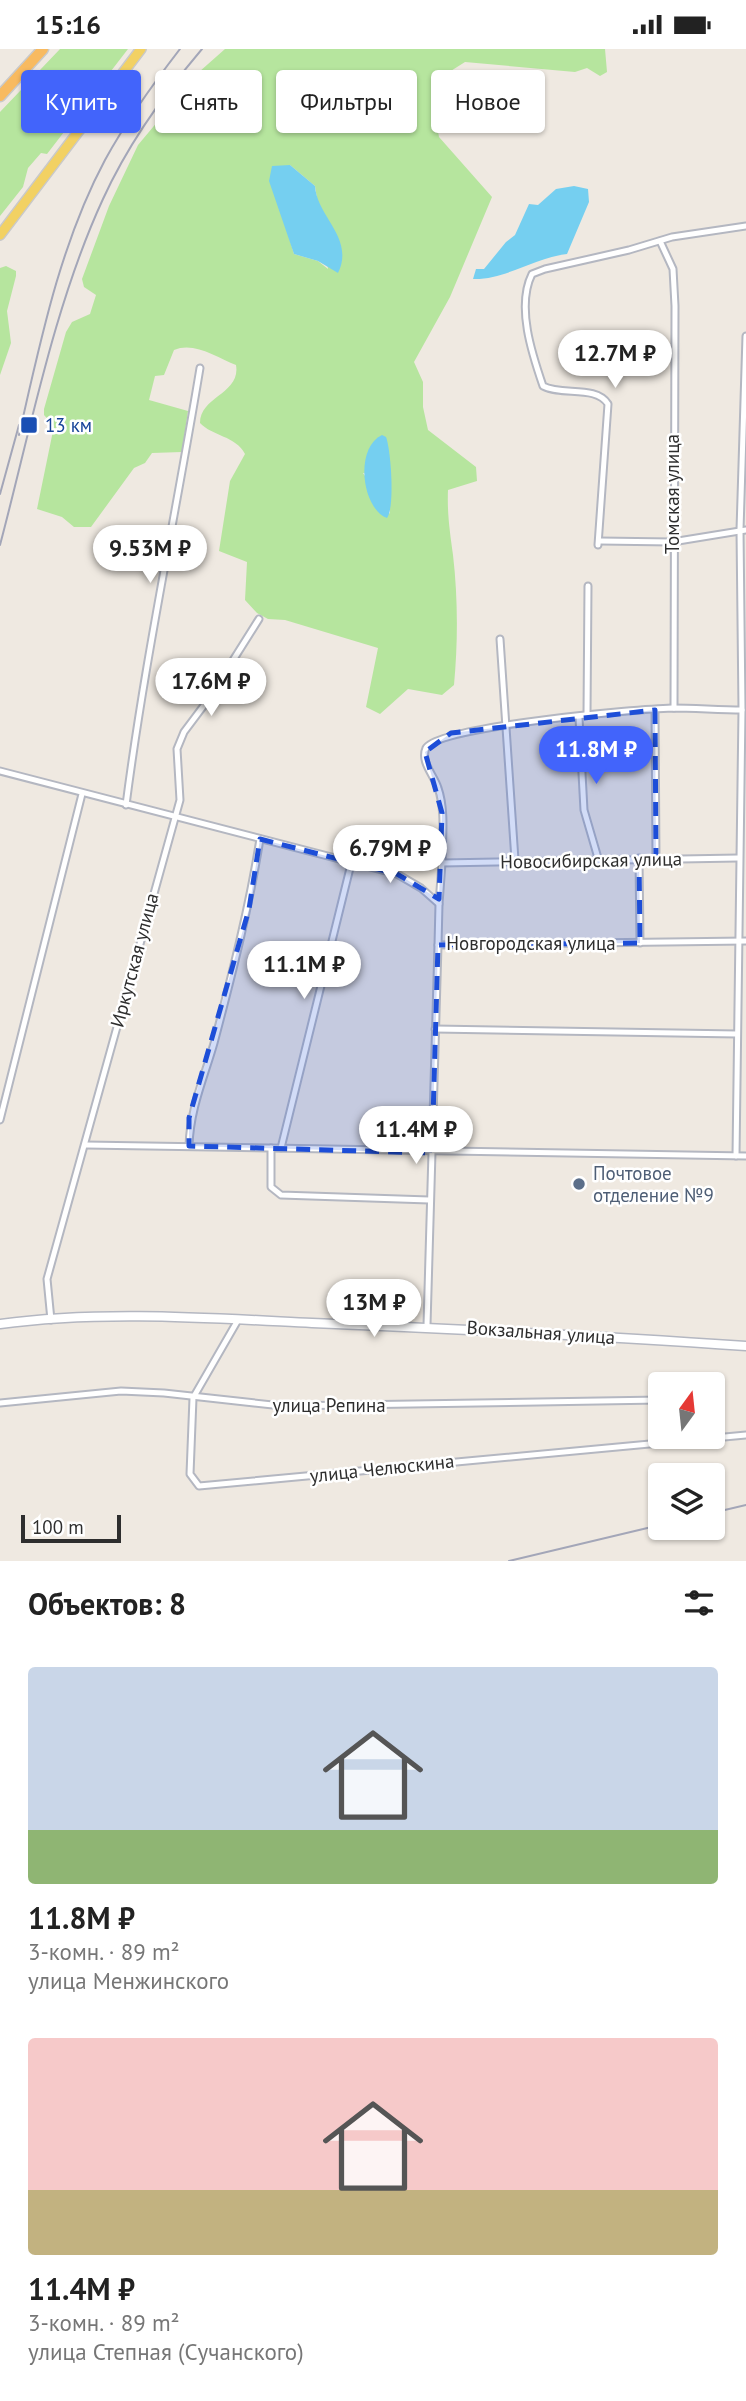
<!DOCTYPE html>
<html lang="ru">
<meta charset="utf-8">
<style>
body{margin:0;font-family:"PT Sans",sans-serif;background:#f2f2f2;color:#222;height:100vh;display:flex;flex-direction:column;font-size:26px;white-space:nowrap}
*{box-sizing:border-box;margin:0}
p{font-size:23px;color:#767676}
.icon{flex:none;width:38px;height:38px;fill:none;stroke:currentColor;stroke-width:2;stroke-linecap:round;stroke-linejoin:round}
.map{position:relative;height:1512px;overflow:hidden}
.details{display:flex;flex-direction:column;background:#fff;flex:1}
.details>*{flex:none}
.top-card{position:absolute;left:21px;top:21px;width:705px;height:63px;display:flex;gap:14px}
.needle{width:46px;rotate:15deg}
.buttons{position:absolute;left:648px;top:1323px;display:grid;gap:14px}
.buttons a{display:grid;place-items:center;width:77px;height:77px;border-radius:7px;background:#fff;box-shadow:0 2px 5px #0004;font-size:35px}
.scale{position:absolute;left:21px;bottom:18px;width:100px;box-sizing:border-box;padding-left:7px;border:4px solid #2e2e2e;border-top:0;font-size:19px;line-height:24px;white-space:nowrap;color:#2e2e2e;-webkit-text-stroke:5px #fff;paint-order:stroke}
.price{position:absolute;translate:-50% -60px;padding:0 16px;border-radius:24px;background:#fff;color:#222;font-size:23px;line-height:46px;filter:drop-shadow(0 2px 4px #0008)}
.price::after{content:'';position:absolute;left:50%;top:42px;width:21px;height:16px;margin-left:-10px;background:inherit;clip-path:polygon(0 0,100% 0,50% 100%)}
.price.selected{background:#4264fb;color:#fff}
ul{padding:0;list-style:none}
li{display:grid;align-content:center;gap:14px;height:371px;padding:0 28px}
li span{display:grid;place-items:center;height:217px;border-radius:7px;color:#555}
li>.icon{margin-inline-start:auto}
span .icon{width:126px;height:126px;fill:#fffc;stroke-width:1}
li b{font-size:30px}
h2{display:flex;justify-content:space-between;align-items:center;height:84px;padding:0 28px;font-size:30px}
.pill{padding:0 24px;border-radius:7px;background:#fff;box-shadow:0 2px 5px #0004;font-size:24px;line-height:63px}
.pill.selected{background:#4264fb;color:#fff}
.status{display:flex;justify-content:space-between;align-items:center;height:49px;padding:0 35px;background:#fff;direction:ltr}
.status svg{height:19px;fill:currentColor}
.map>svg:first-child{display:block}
.green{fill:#b6e59e;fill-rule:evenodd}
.water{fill:#75cff0}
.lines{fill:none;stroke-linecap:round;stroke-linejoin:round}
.minor-casing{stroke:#b4b7c1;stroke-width:9}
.secondary-casing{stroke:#b4b7c1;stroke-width:11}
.primary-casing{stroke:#c9c9c9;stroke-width:12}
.trunk-casing{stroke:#c9c9c9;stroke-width:13}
.minor{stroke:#fff;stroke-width:5}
.secondary{stroke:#fff;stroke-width:8}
.primary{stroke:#f2d163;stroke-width:9}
.trunk{stroke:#f8ba60;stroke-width:10}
.rail{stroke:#a3a6b8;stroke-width:2}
.marked{fill:#1d4ed8;fill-opacity:0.2;stroke:#1d4ed8;stroke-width:5;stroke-dasharray:14 9;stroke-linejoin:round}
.transit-dot{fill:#1a4fb4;stroke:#fff;stroke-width:2.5}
.service-dot{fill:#5c6f8a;stroke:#fff;stroke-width:2.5}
.labels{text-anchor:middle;stroke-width:5;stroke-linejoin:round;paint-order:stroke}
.transit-label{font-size:19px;fill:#164399;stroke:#fff;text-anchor:start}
.street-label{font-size:19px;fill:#2e2e2e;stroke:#fff}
.service-label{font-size:19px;fill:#4e5e75;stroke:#fff;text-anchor:start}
</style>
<div class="status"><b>15:16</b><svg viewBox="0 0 49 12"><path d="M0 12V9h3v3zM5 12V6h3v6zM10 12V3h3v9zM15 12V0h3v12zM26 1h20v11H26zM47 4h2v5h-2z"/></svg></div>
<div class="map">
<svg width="746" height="1512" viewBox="0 0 746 1512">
<rect width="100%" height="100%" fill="#efe9e1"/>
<!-- green -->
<g class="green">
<polygon points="60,0 128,0 47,105 41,104 28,119 23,138 0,167 0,63"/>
<path d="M225,0H605L607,23L600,27L587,19L575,23L465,13L446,25L442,35L437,77L439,88L492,148L450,248L414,313L423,333V358L428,381L476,418L477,432L448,441C447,465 450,483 453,506C458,549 458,593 454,636L442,646L408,640L380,665L366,658L378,599L285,571L268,570L257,564L245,551L247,513L219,502L230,432L245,405C236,387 212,387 200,374C200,347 241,345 236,316C218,309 194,292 174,301L164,326L155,327L149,351L188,362L182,403L152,404L145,414L134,419L91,478H74L62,468L37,460L54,377L44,366V360L66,283L72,273L90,265L96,246L84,238L82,230L109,157L138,96L199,23ZM290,116L315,137L328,220L318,212L294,205L279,155ZM363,424L389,427L390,465Z"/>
<polygon points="6,217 16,222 16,227 7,262 11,294 0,326 0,219"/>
</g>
<!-- water -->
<g class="water">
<path d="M290,116L315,137C317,168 355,189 338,224L318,212L294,205L269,132L272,117Z"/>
<path d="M574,137L588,140L589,153L567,205C534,209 505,231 473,230L476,220H484L506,193L515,186L529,155L538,156L556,140Z"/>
<path d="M382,386L386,388C391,401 395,459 387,469C362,460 354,399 382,386Z"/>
</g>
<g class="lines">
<defs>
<g id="minor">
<polyline points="660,192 673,220 675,257 674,659"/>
<polyline points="600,492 672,493 746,481"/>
<path d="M598,496L608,355C596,336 562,347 543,337C532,305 516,257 532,225L545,220L629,201L672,188L746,177"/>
<polyline points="500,590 515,811"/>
<polyline points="655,661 656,809"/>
<polyline points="587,665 588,537"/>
<polyline points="579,669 584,761 598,809"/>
<polyline points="0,722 397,825 421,839 439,855 438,896 746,892"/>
<path d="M126,756C145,609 176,465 200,319"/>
<polyline points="639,809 640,894"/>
<path d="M738,809L442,814C442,790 446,762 438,739C434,726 420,713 426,699C437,677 640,660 672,659C695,659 719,661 742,661"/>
<polyline points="439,855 442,814"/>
<polyline points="435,980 737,985"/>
<polyline points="0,1071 82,745"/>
<polyline points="86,1096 746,1107"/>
<path d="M189,1097C190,1060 204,1029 214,994C232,926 249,859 260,790"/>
<polyline points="271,1099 271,1138 281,1146 429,1151"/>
<polyline points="281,1099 352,811"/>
<polyline points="736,1107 742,661 740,481 746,287"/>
<polyline points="51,1271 47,1230 180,751 177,700 184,683 208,651 259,570"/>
<polyline points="238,1271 193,1349 190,1425 199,1437 746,1386"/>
<polyline points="427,1276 438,896"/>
<polyline points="0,1354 121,1342 164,1344 282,1357 660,1351"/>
</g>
<path id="secondary" d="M0,1275C100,1261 211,1269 312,1274C457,1280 601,1287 746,1297"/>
<polyline id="primary" points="0,186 141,0"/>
<polyline id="trunk" points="0,47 43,0"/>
</defs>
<!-- minor casing -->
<use href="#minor" class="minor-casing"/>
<!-- secondary casing -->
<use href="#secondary" class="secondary-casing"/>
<!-- primary casing -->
<use href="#primary" class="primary-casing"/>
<!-- trunk casing -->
<use href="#trunk" class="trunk-casing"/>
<!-- minor -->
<use href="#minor" class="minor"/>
<!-- secondary -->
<use href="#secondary" class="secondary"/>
<!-- primary -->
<use href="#primary" class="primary"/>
<!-- trunk -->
<use href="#trunk" class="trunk"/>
<!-- rail -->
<g class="rail">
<path d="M19,386C40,294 60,195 105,111C127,71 153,35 180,0"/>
<polyline points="0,445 19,376"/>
<path d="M0,496C30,383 54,256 103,150C128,95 163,46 202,0"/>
<polyline points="712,1464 746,1456"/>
<polyline points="509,1512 660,1476"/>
</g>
</g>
<!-- marked area -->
<path class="marked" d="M655,661L656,809H639L640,894L438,896L432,1104L189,1097V1069L249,860L260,790L397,825L439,850L442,764L425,703L451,684Z"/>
<!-- markers -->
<rect class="transit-dot" x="20" y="367" width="18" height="18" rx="3.5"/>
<circle class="service-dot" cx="579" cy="1135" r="7"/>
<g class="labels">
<!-- transit labels -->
<g class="transit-label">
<text x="45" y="383">13 км</text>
</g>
<!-- street labels -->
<g class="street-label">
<text transform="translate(672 445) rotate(-90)" y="7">Томская улица</text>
<text transform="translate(591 811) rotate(-1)" y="7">Новосибирская улица</text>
<text x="531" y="901">Новгородская улица</text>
<text transform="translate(134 911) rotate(-75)" y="7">Иркутская улица</text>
<text transform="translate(541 1283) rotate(4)" y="7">Вокзальная улица</text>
<text x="329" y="1363">улица Репина</text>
<text transform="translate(382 1419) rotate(-6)" y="7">улица Челюскина</text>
</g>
<!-- service labels -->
<g class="service-label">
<text x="593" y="1131">Почтовое<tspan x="593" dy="22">отделение №9</tspan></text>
</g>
</g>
</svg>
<div class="buttons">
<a><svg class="needle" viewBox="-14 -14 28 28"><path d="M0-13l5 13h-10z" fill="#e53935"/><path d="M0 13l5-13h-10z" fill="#767676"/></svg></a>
<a><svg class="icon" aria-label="layers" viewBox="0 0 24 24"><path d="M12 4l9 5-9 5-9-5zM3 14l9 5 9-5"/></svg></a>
</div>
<div class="scale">100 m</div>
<b class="price" style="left:615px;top:341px">12.7M ₽</b>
<b class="price" style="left:150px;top:536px">9.53M ₽</b>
<b class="price" style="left:211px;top:669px">17.6M ₽</b>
<b class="price selected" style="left:596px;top:737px">11.8M ₽</b>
<b class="price" style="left:390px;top:836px">6.79M ₽</b>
<b class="price" style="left:304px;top:952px">11.1M ₽</b>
<b class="price" style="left:416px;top:1117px">11.4M ₽</b>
<b class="price" style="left:374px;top:1290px">13M ₽</b>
<div class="top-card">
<a class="pill selected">Купить</a>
<a class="pill">Снять</a>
<a class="pill">Фильтры</a>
<a class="pill">Новое</a>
</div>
</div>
<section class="details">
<h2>Объектов: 8<svg class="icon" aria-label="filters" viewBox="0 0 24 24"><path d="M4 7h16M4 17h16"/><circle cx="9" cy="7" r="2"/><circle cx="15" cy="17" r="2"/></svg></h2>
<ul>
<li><span style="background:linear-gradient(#c9d6e8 75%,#8fb573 0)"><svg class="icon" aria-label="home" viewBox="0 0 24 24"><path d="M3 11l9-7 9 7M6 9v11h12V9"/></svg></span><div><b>11.8M ₽</b><p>3-комн. · 89 m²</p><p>улица Менжинского</p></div></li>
<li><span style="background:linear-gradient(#f6c9c9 70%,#c2b280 0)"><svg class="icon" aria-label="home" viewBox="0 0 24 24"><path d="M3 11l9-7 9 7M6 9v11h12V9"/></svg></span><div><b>11.4M ₽</b><p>3-комн. · 89 m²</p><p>улица Степная (Сучанского)</p></div></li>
</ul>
</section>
